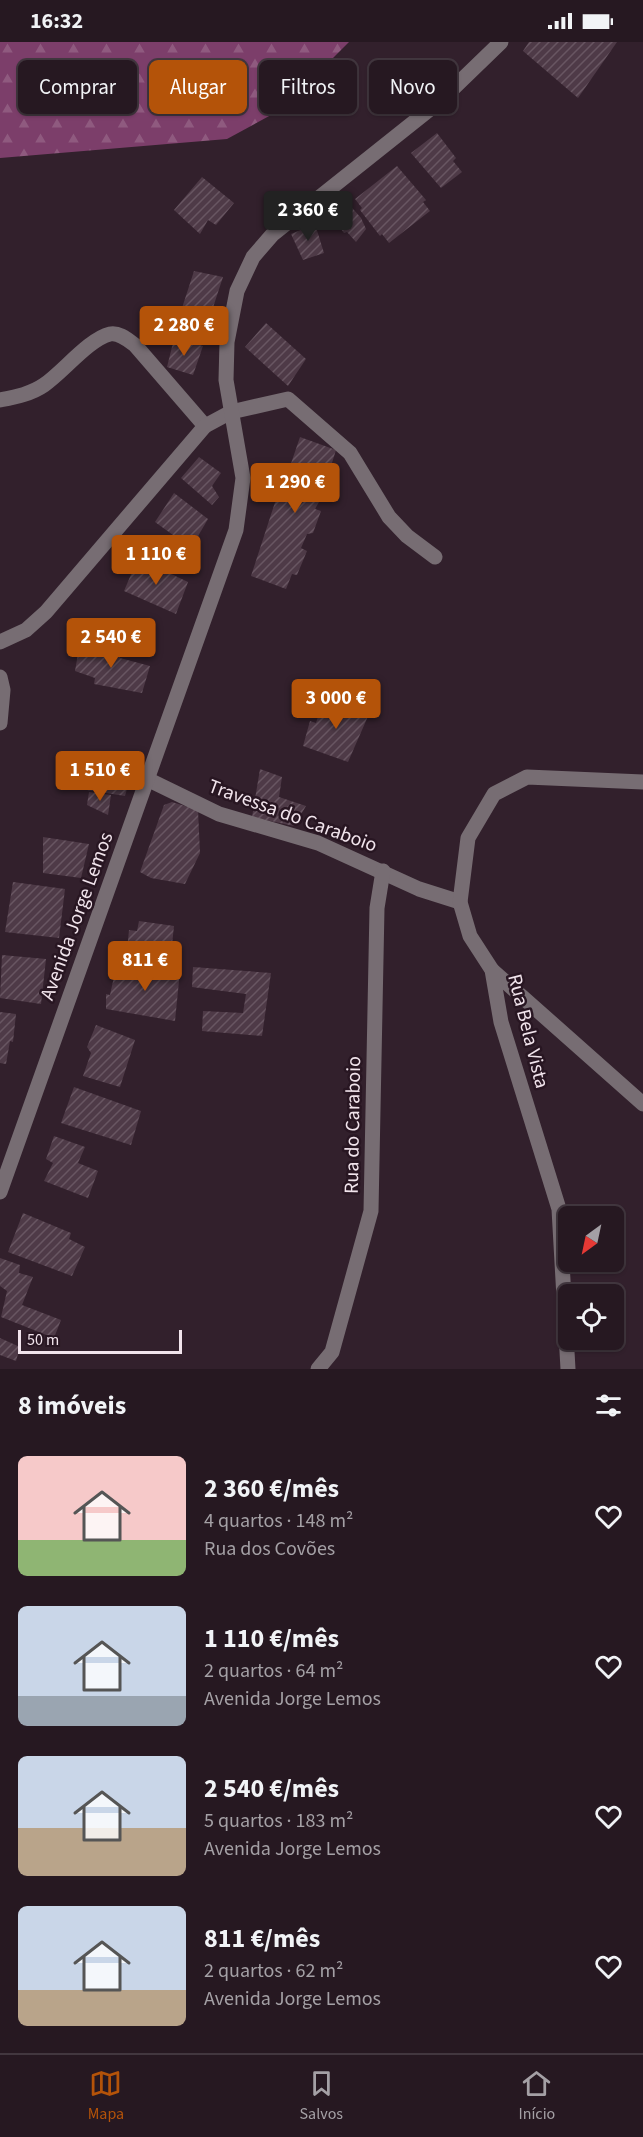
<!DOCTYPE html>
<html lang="pt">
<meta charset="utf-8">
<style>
body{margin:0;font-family:"Source Sans 3",sans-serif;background:#32252e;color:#f1f3f6;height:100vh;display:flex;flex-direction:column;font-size:22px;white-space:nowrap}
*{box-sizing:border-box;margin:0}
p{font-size:20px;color:#a4a0a5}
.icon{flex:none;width:33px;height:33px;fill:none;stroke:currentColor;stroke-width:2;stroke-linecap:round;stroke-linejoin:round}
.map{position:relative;height:1327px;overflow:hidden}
.details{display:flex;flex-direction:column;background:#261821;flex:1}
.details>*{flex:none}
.top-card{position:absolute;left:18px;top:18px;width:608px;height:54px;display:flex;gap:12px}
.needle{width:39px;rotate:213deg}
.fabs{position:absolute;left:558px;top:1164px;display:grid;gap:12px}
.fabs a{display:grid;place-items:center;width:66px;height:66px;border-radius:9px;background:#261821;box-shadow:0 2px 4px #0004,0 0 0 2px #42373f;font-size:30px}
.scale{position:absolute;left:18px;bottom:15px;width:164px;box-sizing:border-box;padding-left:6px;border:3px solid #f1e4ec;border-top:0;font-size:16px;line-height:21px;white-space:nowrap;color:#f1e4ec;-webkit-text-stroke:4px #281622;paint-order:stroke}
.price{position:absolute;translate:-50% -51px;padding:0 14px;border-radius:6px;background:#b45309;color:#fff;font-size:20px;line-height:39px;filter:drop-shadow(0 2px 3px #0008)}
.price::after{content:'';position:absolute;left:50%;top:36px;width:18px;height:14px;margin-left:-9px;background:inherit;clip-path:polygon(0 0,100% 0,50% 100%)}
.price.active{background:#222;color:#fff}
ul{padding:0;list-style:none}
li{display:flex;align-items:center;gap:18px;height:150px;padding:0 18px}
li span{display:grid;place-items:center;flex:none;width:168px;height:120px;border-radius:9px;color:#555}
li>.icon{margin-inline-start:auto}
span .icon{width:72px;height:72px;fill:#fffc;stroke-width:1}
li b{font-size:26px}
h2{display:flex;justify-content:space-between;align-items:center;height:72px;padding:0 18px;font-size:26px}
.pill{padding:0 21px;border-radius:9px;background:#261821;box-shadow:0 2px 4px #0004,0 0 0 2px #42373f;font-size:21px;line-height:54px}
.pill.active{background:#b45309;color:#fff}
.status{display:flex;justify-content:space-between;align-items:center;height:42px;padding:0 30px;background:#261821;direction:ltr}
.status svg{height:16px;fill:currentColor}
.tab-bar{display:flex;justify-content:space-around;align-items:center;height:84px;border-top:2px solid #42373f;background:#261821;font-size:16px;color:#a4a0a5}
.tab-bar a{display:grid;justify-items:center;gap:3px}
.tab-bar .active{color:#b45309}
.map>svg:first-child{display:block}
.forest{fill:url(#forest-firs)}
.building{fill:url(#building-hatch)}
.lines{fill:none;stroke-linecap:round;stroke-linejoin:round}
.minor{stroke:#776d73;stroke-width:15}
.labels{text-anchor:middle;stroke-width:5;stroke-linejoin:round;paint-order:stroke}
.street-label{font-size:20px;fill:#f1e4ec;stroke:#281622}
</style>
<div class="status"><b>16:32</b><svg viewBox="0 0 49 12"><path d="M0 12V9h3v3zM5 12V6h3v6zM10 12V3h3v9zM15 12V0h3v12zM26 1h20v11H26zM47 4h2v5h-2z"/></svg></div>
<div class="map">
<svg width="643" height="1327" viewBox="0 0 643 1327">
<defs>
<pattern id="forest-firs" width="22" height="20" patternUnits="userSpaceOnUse" patternTransform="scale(1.5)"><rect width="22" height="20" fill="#7c3e6a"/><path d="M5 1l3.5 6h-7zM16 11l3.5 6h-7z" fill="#8f5a7f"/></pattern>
<pattern id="building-hatch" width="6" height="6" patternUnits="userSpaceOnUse" patternTransform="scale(1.5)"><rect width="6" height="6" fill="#4e3a47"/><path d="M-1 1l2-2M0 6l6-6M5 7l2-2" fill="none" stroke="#685662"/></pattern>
</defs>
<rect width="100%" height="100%" fill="#32202c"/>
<!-- forest -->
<polygon class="forest" points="0,0 349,0 282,67 227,97 0,116"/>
<!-- building -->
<g class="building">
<polygon points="529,0 617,0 578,56 523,9"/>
<polygon points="437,91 456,116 453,119 462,130 441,146 411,111"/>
<polygon points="397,124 426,158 423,160 430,169 389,201 382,192 380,194 360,168 362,166 355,157"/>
<polygon points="202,135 234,161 216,183 208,178 200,192 174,168"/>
<polygon points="347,160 361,176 366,187 356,200 347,190 344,191 330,173"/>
<polygon points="315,182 324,211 303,218 291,192"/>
<polygon points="194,229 223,235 202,299 180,292 186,267 182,266"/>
<polygon points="266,281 306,317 288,344 245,305"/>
<polygon points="174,297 203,304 193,333 167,325"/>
<polygon points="300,395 336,408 331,424 336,428 327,451 322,449 320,457 288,447 319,460 315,467 321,469 313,491 307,492 301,506 307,509 297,533 292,532 286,547 251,534 280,445 283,445"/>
<polygon points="199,415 221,431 212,444 219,455 212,463 181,436"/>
<polygon points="174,451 208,477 191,506 155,480"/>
<polygon points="138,516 188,540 176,572 124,549"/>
<polygon points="80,600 121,610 120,616 150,624 142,651 94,642 95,636 75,629"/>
<polygon points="324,655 369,672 348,720 303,704 310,679 316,681"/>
<polygon points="71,719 132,729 125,754 68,745"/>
<polygon points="260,727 282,735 279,755 306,764 294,784 252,775"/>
<polygon points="89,750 111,753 108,773 87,763"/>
<polygon points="172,760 198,768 200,811 185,842 151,836 140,830 164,763"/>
<polygon points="43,795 89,802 81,836 43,831"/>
<polygon points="13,840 65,847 59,896 5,890"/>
<polygon points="139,879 174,884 171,912 127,908 129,888 137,889"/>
<polygon points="2,913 46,917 41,962 0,956"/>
<polygon points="117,921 180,929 175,979 106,967 106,952 110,953"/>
<polygon points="193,925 271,931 262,994 202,989 203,969 243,971 246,952 192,945"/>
<polygon points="0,970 16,972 13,1000 10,999 6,1022 0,1021"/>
<polygon points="96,983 135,998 120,1045 83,1034 91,1011 87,1005"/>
<polygon points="74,1045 141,1069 131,1103 61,1081"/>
<polygon points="54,1094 85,1105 78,1121 98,1129 88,1156 44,1139 53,1121 46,1117"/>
<polygon points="23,1171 71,1191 69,1197 85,1205 72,1234 8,1210"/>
<polygon points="0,1216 20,1223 19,1231 33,1235 22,1263 61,1278 54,1296 1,1275 7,1249 0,1244"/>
<polygon points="0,1296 20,1305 16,1319 0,1313"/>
</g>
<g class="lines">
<!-- minor -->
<g class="minor">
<path d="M0,358C15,355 31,352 44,343C63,330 89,297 110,292C119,290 128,298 135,303L205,384"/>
<polyline points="0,600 26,588 46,570 205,384 231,370 288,357 350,411 389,475 407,494 435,515"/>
<polyline points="0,635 3,648 0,681"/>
<polyline points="147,737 219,772 318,801 419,847 460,860"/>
<polyline points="492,928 643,1062"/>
<polyline points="0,1150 236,488 243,436 226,338 227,300 237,249 253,215 272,193 439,60 501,0"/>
<polyline points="318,1327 332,1310 371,1169 377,866 383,829"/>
<polyline points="568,1327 559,1167 501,980 492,928 470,894 460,860 468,796 494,752 527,735 643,740"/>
</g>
</g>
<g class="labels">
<!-- street labels -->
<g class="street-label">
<text transform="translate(293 773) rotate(20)" y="7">Travessa do Caraboio</text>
<text transform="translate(76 874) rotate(-70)" y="7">Avenida Jorge Lemos</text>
<text transform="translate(529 989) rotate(76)" y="7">Rua Bela Vista</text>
<text transform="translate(352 1083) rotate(-89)" y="7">Rua do Caraboio</text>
</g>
</g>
</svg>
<div class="fabs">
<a><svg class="needle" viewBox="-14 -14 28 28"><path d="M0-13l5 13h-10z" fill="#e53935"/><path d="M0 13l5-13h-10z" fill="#a4a0a5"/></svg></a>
<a><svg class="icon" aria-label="locate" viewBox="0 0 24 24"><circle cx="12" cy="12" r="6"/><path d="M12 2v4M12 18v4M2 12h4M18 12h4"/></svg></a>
</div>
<div class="scale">50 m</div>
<b class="price active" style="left:308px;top:200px">2 360 €</b>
<b class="price" style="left:184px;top:315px">2 280 €</b>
<b class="price" style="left:295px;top:472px">1 290 €</b>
<b class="price" style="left:156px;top:544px">1 110 €</b>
<b class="price" style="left:111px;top:627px">2 540 €</b>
<b class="price" style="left:336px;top:688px">3 000 €</b>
<b class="price" style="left:100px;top:760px">1 510 €</b>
<b class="price" style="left:145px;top:950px">811 €</b>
<div class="top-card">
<a class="pill">Comprar</a>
<a class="pill active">Alugar</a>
<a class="pill">Filtros</a>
<a class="pill">Novo</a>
</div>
</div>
<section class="details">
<h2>8 imóveis<svg class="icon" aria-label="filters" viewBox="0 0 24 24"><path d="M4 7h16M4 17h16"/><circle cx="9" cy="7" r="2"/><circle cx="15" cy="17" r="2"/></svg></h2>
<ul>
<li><span style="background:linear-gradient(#f6c9c9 70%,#8fb573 0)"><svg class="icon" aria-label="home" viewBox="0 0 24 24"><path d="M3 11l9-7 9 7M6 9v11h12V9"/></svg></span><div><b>2 360 €/mês</b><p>4 quartos · 148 m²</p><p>Rua dos Covões</p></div><svg class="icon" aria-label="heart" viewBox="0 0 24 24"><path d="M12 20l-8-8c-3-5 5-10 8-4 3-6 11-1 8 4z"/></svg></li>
<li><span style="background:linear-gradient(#c9d6e8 75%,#9aa5b1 0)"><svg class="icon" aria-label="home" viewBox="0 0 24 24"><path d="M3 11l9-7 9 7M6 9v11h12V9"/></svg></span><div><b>1 110 €/mês</b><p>2 quartos · 64 m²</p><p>Avenida Jorge Lemos</p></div><svg class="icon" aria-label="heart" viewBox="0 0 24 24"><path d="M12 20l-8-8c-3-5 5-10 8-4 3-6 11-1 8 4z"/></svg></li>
<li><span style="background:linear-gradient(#c9d6e8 60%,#b9a48a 0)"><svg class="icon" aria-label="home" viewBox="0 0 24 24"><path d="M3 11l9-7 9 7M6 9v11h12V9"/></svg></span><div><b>2 540 €/mês</b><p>5 quartos · 183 m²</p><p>Avenida Jorge Lemos</p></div><svg class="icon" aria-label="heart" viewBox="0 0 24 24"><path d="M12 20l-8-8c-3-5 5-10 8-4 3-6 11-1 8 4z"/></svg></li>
<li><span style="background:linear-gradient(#c9d6e8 70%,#b9a48a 0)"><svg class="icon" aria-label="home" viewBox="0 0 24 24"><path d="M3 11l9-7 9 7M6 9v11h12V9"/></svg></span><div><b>811 €/mês</b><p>2 quartos · 62 m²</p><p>Avenida Jorge Lemos</p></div><svg class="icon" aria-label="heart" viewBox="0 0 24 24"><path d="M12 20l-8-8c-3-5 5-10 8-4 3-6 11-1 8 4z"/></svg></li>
</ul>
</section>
<nav class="tab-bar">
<a class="active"><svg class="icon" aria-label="map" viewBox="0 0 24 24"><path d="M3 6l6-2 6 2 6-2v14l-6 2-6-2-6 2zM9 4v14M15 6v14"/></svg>Mapa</a>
<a><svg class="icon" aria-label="saved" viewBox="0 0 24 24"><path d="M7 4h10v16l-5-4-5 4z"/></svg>Salvos</a>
<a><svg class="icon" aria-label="home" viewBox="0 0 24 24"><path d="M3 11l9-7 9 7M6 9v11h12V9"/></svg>Início</a>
</nav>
